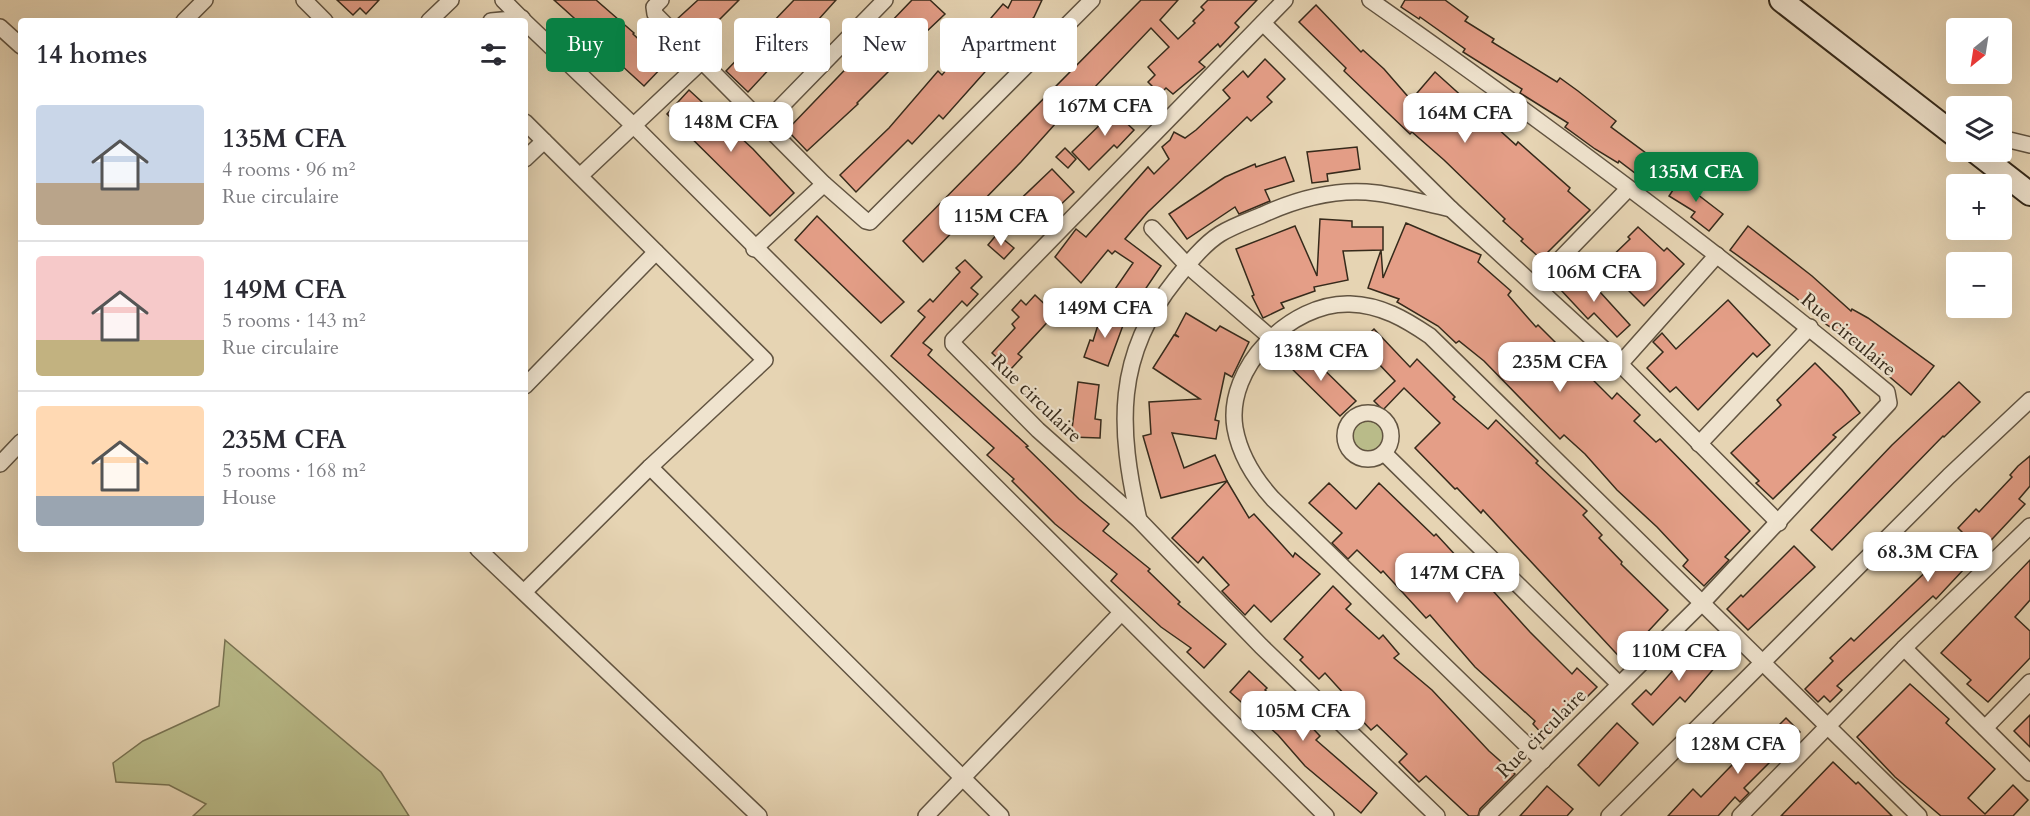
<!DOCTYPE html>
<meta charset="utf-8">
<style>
body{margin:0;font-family:Cardo,serif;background:#f2f2f3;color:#2b2b33;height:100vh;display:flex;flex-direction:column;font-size:22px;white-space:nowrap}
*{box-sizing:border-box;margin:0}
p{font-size:20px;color:#7c7c81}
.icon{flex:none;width:33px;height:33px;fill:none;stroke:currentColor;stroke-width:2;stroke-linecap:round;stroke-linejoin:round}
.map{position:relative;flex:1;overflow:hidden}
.sheet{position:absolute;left:18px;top:18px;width:510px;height:534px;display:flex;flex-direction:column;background:#fff;border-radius:6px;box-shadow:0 6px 24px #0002}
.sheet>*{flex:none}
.guide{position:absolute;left:546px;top:18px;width:570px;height:54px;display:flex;gap:12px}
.needle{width:39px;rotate:210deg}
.tools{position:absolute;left:1946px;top:18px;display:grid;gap:12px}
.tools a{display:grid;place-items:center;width:66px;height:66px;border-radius:6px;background:#fff;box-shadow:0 6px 24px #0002;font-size:30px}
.price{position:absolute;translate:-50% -51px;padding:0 14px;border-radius:12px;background:#fff;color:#222;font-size:20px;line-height:39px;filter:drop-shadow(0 2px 3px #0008)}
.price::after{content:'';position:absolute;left:50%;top:36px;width:18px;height:14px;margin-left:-9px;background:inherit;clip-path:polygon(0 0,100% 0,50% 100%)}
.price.active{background:#0b8043;color:#fff}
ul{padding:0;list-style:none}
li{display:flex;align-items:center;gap:18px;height:150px;padding:0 18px}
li+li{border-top:2px solid #e1e1e2}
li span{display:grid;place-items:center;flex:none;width:168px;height:120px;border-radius:6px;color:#555}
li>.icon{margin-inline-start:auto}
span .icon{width:72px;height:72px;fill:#fffc;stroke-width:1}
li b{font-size:26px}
h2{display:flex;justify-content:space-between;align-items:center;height:72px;padding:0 18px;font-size:26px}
.chip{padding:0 21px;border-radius:6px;background:#fff;box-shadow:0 6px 24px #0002;font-size:21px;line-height:54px}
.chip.active{background:#0b8043;color:#fff}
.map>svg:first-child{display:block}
.green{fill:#b9bb89;stroke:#787252;stroke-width:1.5}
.building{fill:#e49e87;stroke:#362a1b;stroke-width:1.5}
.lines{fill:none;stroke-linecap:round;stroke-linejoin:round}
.minor-casing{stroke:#625441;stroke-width:18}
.secondary-casing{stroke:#362a1b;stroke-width:26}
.minor{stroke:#efe3ce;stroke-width:15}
.secondary{stroke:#efe3ce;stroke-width:22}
.labels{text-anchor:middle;stroke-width:4.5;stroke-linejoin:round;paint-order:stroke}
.street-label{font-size:20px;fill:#362a1b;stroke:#efe3ce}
</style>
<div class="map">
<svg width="2030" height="816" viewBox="0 0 2030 816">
<rect width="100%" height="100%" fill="#e6d4b3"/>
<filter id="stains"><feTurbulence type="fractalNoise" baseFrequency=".00333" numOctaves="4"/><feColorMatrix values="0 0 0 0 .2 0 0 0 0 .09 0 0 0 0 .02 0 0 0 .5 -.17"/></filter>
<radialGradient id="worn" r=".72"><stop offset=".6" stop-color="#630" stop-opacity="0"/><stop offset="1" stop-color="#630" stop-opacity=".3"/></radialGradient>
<!-- green -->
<g class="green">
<circle cx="1368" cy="437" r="16"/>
<polygon points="225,640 381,772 409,816 193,816 206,804 169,785 116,782 113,763 143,741 219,706"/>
</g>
<!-- building -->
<g class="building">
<polygon points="337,0 379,0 366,14 360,8 353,15"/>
<polygon points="554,0 596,0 634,33 633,34 665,64 644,86 621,65 623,62"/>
<polygon points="698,0 739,0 697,42 675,21"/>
<polygon points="794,0 836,0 801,39 799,37 748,92 726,71"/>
<polygon points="912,0 930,0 945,14 886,70 888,72 857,103 858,104 807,151 787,130"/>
<polygon points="1012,0 1042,0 1034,17 943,119 939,115 912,144 908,140 856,192 840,175 889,128 938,71 942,75 1003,4 1008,8"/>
<polygon points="1141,0 1178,0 1160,20 1178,39 1195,23 1193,21 1204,10 1201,7 1208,0 1257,0 1235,23 1239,27 1220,47 1218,44 1199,62 1205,67 1173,94 1166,88 1160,94 1148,82 1155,75 1148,67 1169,47 1151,28 1093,89 1092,87 1065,113 1021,162 923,262 903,241"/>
<polygon points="1405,0 1445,0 1468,17 1465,21 1494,39 1492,42 1557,82 1560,78 1578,91 1616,121 1611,127 1662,165 1648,183 1619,161 1618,163 1595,149 1565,127 1568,123 1520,93 1522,89 1463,52 1465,49 1420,17 1419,19 1401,7"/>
<polygon points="1316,5 1361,52 1363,50 1384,69 1411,100 1435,72 1516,145 1518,142 1570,188 1568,191 1590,210 1541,259 1521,241 1523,239 1503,221 1505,219 1444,160 1412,132 1410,134 1344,71 1346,68 1299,22"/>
<polygon points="1265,59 1285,79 1267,97 1272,102 1251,121 1247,117 1148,212 1125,239 1161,266 1134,306 1113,292 1133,263 1115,251 1112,254 1108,250 1081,283 1055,257 1076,229 1086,237 1148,167 1154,174 1169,159 1162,147 1170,140 1174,132 1185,138 1196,130 1230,98 1223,90 1243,71 1248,77"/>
<polygon points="689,90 753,149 794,193 770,216 667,114"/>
<polygon points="1123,96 1129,96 1133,104 1119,116 1134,130 1117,148 1114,145 1089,170 1072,152 1114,111 1117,114"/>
<polygon points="1357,147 1360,169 1327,174 1328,181 1312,183 1307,152"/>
<polygon points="1065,148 1076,159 1068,168 1056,157"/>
<polygon points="1285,157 1294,181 1265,190 1270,201 1239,214 1235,207 1187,239 1169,214 1225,177 1255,164 1256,167"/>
<polygon points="1052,169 1074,192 1055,210 1053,208 1030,232 1008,211"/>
<polygon points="1683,175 1701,186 1697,194 1723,214 1709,231 1691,217 1695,212 1669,196"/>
<polygon points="817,216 904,302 881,323 795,240"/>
<polygon points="1320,219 1352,221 1352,227 1383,227 1383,250 1343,251 1348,280 1314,287 1315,291 1281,303 1284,308 1263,318 1252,296 1254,295 1236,249 1295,226 1317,276"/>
<polygon points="1406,223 1481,255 1478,262 1511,291 1508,295 1536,327 1538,325 1612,399 1617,393 1640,415 1634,421 1656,442 1660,439 1750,531 1725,557 1729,560 1704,586 1683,566 1688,560 1657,527 1617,490 1585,454 1564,435 1560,439 1484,361 1459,341 1456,343 1438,326 1397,302 1399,299 1368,288 1381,250 1383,278"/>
<polygon points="1748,226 1812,276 1851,311 1852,309 1868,318 1934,366 1911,395 1865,356 1868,351 1827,325 1795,297 1730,250"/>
<polygon points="1638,227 1664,251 1667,248 1684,264 1644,306 1603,265 1630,239 1628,237"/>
<polygon points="997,234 1014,248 1004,259 988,245"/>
<polygon points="965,260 982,277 971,288 978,294 967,306 962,301 923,343 932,350 928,355 1028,446 1026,447 1079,499 1109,524 1103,531 1150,569 1148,571 1180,602 1178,604 1226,644 1204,668 1187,652 1191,648 1161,627 1111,581 1117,574 1055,524 1012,481 1014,479 987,455 994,448 891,356 925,317 918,311 930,299 933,302 960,272 956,268"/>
<polygon points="1580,270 1630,325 1617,337 1594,313 1588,319 1560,289"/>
<polygon points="1035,295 1055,314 1018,354 1022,357 1010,370 992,353 1015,328 1012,324 1019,317 1012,310 1021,300 1026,305"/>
<polygon points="1728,300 1770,345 1757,357 1753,353 1698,410 1676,387 1670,392 1647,368 1663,352 1653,342 1662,333 1676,349"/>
<polygon points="1102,312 1125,320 1108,366 1084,357 1090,340 1093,341"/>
<polygon points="1186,313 1216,331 1220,326 1249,342 1232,377 1225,373 1215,420 1219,421 1216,439 1172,433 1184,468 1215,455 1227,481 1161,498 1143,436 1151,434 1149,402 1200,399 1153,368 1174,335 1179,337 1175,334"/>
<polygon points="1374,329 1410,367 1417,359 1455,397 1453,399 1488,429 1496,420 1538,461 1536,463 1587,511 1583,515 1602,535 1599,538 1622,562 1621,564 1668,610 1643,637 1648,642 1626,664 1483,510 1481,513 1457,488 1455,489 1415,448 1440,423 1404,388 1383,410 1374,401 1395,381 1359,343"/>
<polygon points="1302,348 1356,401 1340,416 1287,364"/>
<polygon points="1815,363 1842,390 1860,413 1833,435 1836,437 1773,499 1756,483 1759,481 1731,453 1781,405 1777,400"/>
<polygon points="1078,382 1099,385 1095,419 1101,420 1100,438 1071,437"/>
<polygon points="1959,382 1980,402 1944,437 1943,436 1832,550 1811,530 1892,445"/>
<polygon points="2030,456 2030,486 2019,499 2025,504 1936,599 1933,596 1837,686 1842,690 1830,702 1824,696 1818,702 1805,689 1833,661 1830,658 1851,638 1854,641 1943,555 1942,553 1963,533 1958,528 1976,509 1979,512 2012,477 2010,475 2018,466"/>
<polygon points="1227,481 1249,518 1254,514 1293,557 1295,553 1320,574 1271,622 1254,605 1245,615 1222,591 1229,585 1203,557 1198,563 1172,538"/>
<polygon points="1329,483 1356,509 1379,483 1434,536 1436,534 1483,585 1485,582 1530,632 1572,674 1577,668 1597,687 1546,738 1533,724 1535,721 1475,667 1430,615 1426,618 1383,571 1381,573 1357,550 1348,559 1332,543 1342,533 1309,503"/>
<polygon points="1794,546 1815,567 1748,630 1727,609 1741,595 1743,597"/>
<polygon points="2030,560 2030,600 2015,617 2030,631 2030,658 1988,702 1967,684 1971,680 1941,653"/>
<polygon points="1333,586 1351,604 1346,609 1379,639 1383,635 1399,654 1394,658 1432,690 1489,751 1515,774 1480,809 1478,816 1469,816 1426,776 1419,782 1399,762 1407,754 1377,725 1371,730 1351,709 1355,706 1325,673 1319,679 1300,660 1303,657 1284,639"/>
<polygon points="1702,638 1723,658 1685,702 1680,697 1653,725 1632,704 1646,690 1651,695"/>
<polygon points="1249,671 1267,688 1265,690 1297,716 1299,714 1320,736 1316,740 1377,793 1361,813 1305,766 1278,735 1230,692"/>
<polygon points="1910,684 1949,719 1946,723 1995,769 1968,798 1985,814 2013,785 2028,800 2013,816 1941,816 1895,777 1857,737"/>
<polygon points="2030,715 2030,747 2014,731"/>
<polygon points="1786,718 1800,732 1744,788 1749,793 1740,802 1735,797 1718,816 1668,816 1693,789 1701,797 1761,735 1765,739"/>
<polygon points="1617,723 1638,743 1599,786 1578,765"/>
<polygon points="1833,762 1856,784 1858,782 1892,816 1781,816"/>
<polygon points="1547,786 1573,809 1567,816 1520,816"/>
</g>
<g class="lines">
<defs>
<g id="minor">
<polyline points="304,0 325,21"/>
<polyline points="503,0 524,21"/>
<polyline points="661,0 654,7 655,14 824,184 866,221 870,222 1092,0"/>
<polyline points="1285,0 953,340 953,344 1038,430 1139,520 1261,646 1437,816"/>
<path d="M1370,0C1547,124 1721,254 1887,392L1889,403L1703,602L1487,816"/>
<polyline points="184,21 205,0"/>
<polyline points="429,21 451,0"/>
<polyline points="491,21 522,18"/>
<polyline points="525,22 634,126 1326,816"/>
<polyline points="1263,23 1451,209 1620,364 1779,523"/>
<polyline points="0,27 21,46"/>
<polyline points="764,124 885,0"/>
<polyline points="2001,138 2030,145"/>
<polyline points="525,159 544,141"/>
<polyline points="580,176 701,62"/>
<polyline points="1152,228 1187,265 1270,337"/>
<polyline points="754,249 824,184"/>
<polyline points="1536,284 1628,189"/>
<polyline points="1620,364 1717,255"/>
<polyline points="525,386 656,252"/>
<circle cx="1368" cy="436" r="23"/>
<polyline points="1699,444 1810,327"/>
<polyline points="1384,453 1619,684"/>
<polyline points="0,464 21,442"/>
<polyline points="650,467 1001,816"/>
<path d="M1139,520C1118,428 1114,356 1176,279C1188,264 1204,244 1220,234C1233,226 1248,221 1262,215C1297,199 1337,188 1376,193C1401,196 1427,204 1451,209"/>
<polyline points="478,549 759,816"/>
<polyline points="524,592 650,467 765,360 525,122"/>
<polyline points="1904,648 2030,773"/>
<polyline points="1985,728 2030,682"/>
<path d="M1543,761L1273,499C1254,478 1240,456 1235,428C1225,368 1291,302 1350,304C1381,305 1405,319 1430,336L1919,816"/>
<polyline points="926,816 1121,613"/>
<polyline points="1609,816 1949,476 2030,400"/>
<polyline points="1740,816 1904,648 2030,526"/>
</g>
<g id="secondary">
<polyline points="1781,0 1956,136"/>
<polyline points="1976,152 2030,194"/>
</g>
</defs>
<!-- minor casing -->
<use href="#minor" class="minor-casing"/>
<!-- secondary casing -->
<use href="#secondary" class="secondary-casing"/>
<!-- minor -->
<use href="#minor" class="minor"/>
<!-- secondary -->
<use href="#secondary" class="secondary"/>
</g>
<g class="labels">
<!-- street labels -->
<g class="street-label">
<text transform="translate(1849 334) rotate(40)" y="7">Rue circulaire</text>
<text transform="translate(1037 398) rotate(44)" y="7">Rue circulaire</text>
<text transform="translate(1541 733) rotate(-45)" y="7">Rue circulaire</text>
</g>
</g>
<rect width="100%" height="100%" filter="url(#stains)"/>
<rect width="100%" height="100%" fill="url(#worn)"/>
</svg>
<div class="tools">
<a><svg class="needle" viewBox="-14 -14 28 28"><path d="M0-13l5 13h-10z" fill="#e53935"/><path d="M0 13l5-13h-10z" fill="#7c7c81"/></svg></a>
<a><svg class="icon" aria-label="layers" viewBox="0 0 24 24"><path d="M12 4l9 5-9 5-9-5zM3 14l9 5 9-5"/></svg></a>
<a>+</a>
<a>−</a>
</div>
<b class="price" style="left:1105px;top:137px">167M CFA</b>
<b class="price" style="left:1465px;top:144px">164M CFA</b>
<b class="price" style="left:731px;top:153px">148M CFA</b>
<b class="price active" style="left:1696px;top:203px">135M CFA</b>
<b class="price" style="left:1001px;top:247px">115M CFA</b>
<b class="price" style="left:1594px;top:303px">106M CFA</b>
<b class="price" style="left:1105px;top:339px">149M CFA</b>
<b class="price" style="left:1321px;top:382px">138M CFA</b>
<b class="price" style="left:1560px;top:393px">235M CFA</b>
<b class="price" style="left:1928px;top:583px">68.3M CFA</b>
<b class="price" style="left:1457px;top:604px">147M CFA</b>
<b class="price" style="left:1679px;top:682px">110M CFA</b>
<b class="price" style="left:1303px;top:742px">105M CFA</b>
<b class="price" style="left:1738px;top:775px">128M CFA</b>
<div class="guide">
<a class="chip active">Buy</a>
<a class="chip">Rent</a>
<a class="chip">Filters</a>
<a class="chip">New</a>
<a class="chip">Apartment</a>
</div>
<section class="sheet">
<h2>14 homes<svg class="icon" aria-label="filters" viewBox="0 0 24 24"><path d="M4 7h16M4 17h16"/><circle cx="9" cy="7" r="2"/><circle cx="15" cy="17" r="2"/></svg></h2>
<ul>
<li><span style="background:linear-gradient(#c9d6e8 65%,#b9a48a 0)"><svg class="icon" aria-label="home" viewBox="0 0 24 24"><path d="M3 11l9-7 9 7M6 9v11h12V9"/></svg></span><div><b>135M CFA</b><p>4 rooms · 96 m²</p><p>Rue circulaire</p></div></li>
<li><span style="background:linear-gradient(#f6c9c9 70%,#c2b280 0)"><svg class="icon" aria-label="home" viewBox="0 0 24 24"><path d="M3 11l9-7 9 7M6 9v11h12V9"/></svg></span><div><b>149M CFA</b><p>5 rooms · 143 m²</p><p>Rue circulaire</p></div></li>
<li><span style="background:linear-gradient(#ffd9b3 75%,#9aa5b1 0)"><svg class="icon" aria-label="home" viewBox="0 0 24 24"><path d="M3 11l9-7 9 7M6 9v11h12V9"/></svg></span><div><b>235M CFA</b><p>5 rooms · 168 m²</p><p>House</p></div></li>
</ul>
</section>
</div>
